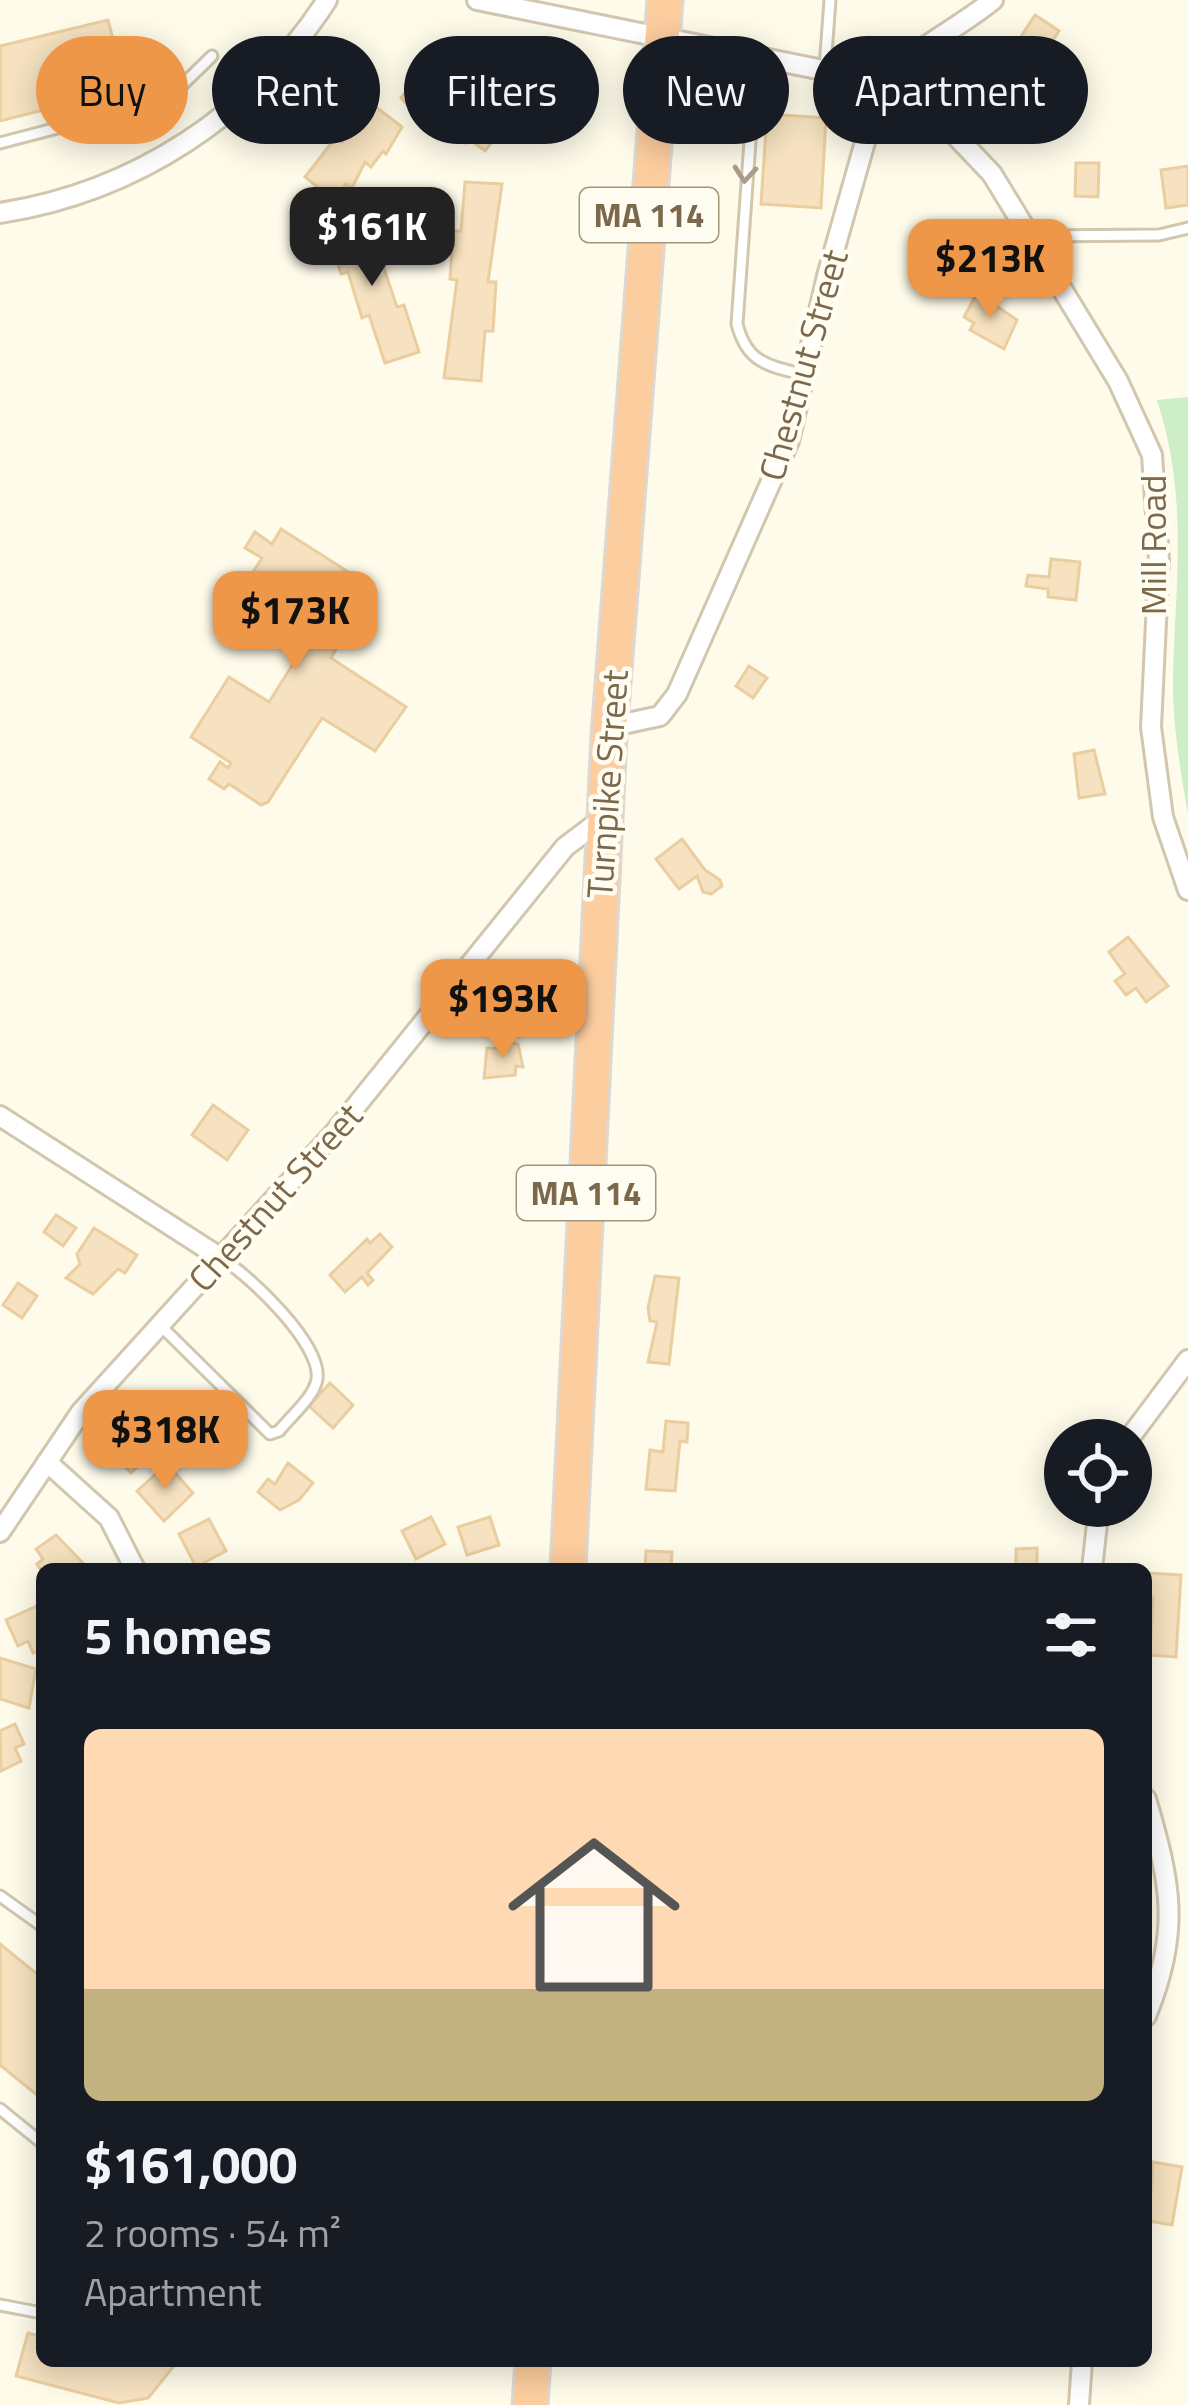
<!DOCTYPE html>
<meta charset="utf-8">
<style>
body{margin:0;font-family:"Titillium Web",sans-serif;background:#20242c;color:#f1f3f6;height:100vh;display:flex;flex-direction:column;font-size:45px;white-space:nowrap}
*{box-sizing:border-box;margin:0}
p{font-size:39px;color:#9ea1a6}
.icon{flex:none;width:66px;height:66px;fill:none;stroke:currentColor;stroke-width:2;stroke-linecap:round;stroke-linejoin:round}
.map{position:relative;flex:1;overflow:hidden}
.panel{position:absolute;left:36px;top:1563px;width:1116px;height:804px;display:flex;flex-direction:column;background:#171b24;border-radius:18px;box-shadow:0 6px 30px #0003}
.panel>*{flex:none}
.hud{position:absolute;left:36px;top:36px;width:1116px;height:108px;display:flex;gap:24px}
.controls{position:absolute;left:1044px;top:1419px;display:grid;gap:24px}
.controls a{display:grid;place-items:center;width:108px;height:108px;border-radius:50%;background:#171b24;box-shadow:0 6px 30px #0003;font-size:60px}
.price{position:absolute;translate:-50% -102px;padding:0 27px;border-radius:24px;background:#ef9748;color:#111;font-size:39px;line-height:78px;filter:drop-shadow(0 3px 6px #0008)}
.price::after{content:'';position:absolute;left:50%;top:72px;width:36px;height:27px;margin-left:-18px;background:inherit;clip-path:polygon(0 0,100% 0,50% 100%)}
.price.on{background:#222;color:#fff}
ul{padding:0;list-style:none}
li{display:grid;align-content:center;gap:24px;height:636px;padding:0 48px}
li+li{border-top:3px solid #363941}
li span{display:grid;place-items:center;height:372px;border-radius:18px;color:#555}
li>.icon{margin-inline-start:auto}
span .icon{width:216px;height:216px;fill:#fffc;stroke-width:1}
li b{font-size:51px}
h2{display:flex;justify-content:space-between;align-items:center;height:144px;padding:0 48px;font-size:51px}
.pill{padding:0 42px;border-radius:54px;background:#171b24;box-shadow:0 6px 30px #0003;font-size:42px;line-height:108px}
.pill.on{background:#ef9748;color:#111}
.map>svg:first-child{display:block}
.green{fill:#cdeec7}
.building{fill:#f6e2c0;stroke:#eace9f;stroke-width:3}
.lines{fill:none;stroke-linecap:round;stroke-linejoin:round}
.lane-casing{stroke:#d2c7ae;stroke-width:15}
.street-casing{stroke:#d2c7ae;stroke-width:24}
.highway-casing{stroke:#ddd8d0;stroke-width:39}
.lane{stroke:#fff;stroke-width:9}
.street{stroke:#fff;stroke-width:18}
.highway{stroke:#fccd9e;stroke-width:33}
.oneway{stroke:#aa9d89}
.labels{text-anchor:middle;stroke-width:9;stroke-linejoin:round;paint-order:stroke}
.shield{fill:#fffdf2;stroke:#a3957c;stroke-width:3}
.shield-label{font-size:33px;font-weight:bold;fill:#7c684a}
.street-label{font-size:36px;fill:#7c684a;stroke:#fffdf2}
</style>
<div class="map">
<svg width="1188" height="2405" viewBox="0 0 1188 2405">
<rect width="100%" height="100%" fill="#fefbea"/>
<!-- green -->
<path class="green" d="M1188,397V814C1180,769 1172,721 1173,675C1176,576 1188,495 1157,400Z"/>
<!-- building -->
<g class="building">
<polygon points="1035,15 1059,31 1044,54 1020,38"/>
<polygon points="108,20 126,89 0,121 0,46"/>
<polygon points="424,67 508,121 485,151 469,139 466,143 445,121 440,127 424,116 421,120 401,98"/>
<polygon points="372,104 402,127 386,154 383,151 371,167 365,162 352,188 346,184 334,200 305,177 336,137 342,142"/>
<polygon points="767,114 826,118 821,208 761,204"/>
<polygon points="1076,163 1099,163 1098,197 1075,196"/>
<polygon points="1188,166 1188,205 1166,208 1161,170"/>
<polygon points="465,182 502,184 488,282 496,282 493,331 485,331 481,381 444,378 457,280 450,279 453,231 461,231"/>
<polygon points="360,215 375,262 381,260 397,307 404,305 419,352 385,363 369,315 362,318 348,272 341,274 325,226"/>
<polygon points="977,293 1017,320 1004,349 970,330 974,323 964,317"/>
<polygon points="281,529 372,587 331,658 406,707 375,751 322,718 268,802 261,805 229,784 224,789 209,779 220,762 228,768 231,763 191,737 229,677 269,702 307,642 237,597 262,558 245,548 255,532 272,544"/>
<polygon points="1051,559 1080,562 1076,600 1048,597 1048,589 1026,586 1028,575 1049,577"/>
<polygon points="749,666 767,678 753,698 736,686"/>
<polygon points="1094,750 1105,794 1079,798 1074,754"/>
<polygon points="682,839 705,870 720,880 722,886 711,894 703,892 697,876 679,889 656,859"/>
<polygon points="1128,937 1168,986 1146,1002 1136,988 1126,995 1115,981 1125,974 1109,952"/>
<polygon points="504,1042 518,1044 523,1067 516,1066 515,1075 484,1078 487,1048 503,1049"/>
<polygon points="213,1105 248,1130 227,1160 192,1135"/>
<polygon points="56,1215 76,1228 63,1246 44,1232"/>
<polygon points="94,1228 137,1255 125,1273 118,1269 93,1294 66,1278 80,1264 77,1254"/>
<polygon points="380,1234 392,1247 367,1273 373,1280 368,1285 362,1277 345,1292 330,1275 367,1239 370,1243"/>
<polygon points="655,1276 679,1278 669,1364 648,1362 657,1322 650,1321 648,1308"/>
<polygon points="18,1283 37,1296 22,1318 3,1305"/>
<polygon points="330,1383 353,1405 333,1428 309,1406"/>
<polygon points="124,1415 146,1432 142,1436 155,1450 131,1473 109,1451 119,1441 114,1426"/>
<polygon points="666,1421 688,1423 687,1442 680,1441 675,1491 646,1489 650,1450 663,1452"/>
<polygon points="288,1463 313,1483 299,1500 280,1510 258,1492 268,1479 275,1484"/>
<polygon points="167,1464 193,1493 164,1521 137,1491"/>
<polygon points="431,1517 445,1544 416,1559 402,1531"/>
<polygon points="490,1517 499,1545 467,1555 458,1527"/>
<polygon points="209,1519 226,1551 196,1567 179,1534"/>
<polygon points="56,1535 83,1563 42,1572 37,1564 43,1559 36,1549"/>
<polygon points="1037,1548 1037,1568 1016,1569 1016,1549"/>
<polygon points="646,1551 672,1552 671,1569 645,1569"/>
<polygon points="1147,1573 1181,1575 1176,1657 1150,1655 1153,1597 1146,1596"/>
<polygon points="39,1605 42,1649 33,1653 28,1641 18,1646 6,1620"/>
<polygon points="0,1658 36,1669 29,1708 0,1699"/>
<polygon points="15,1724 24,1744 15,1748 21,1761 1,1771 0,1731"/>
<polygon points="0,1944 42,1978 42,2099 0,2065"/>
<polygon points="1153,2162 1182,2167 1172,2225 1149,2221"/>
<polygon points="28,2333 42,2337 42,2361 178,2361 148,2398 119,2403 16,2376"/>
</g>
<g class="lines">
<defs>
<g id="lane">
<path d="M756,57L737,324C747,363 767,365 804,375"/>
<polyline points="825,68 830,0"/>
<polyline points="0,143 146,105 175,92 212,56"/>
<polyline points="1033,236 1159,235 1188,228"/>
<path d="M160,1325L270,1434L279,1431C290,1417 315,1396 317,1379C322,1344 249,1275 221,1258"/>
<polyline points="0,1896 42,1926"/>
<polyline points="0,2109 42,2143"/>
<polyline points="0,2305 42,2313"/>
</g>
<g id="street">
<polyline points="477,0 882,82 954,134 992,174 1118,381 1152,455 1159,560 1151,727 1163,817 1188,890"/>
<path d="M0,213C135,192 252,116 327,0"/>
<path d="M609,727L660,716L677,694L789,441L827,276L882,82C908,53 960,27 993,0"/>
<polyline points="0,1116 221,1258"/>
<polyline points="1128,1440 1188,1360"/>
<polyline points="47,1462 109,1518 135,1569"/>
<polyline points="0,1532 81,1412 335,1132 565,847 606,816"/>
<polyline points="1092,1569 1099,1506"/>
<path d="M1146,1799C1171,1884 1181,1931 1146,2016"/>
<polyline points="1079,2405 1082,2361"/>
</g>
<g id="highway">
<polyline points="568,1569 609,736 665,0"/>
<polyline points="530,2405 533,2361"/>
</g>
</defs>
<!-- lane casing -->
<use href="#lane" class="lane-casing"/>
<!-- street casing -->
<use href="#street" class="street-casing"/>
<!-- highway casing -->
<use href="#highway" class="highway-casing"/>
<!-- lane -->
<use href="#lane" class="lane"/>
<!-- street -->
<use href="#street" class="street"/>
<!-- highway -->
<use href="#highway" class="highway"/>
</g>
<!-- one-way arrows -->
<defs><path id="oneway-chevron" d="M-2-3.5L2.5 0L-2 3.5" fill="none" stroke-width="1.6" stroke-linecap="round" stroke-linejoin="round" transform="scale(3)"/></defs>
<use class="oneway" href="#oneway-chevron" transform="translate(745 174) rotate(95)"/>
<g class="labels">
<!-- shield labels -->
<g class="shield">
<rect x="580" y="188" width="138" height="54" rx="9"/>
<rect x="517" y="1166" width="138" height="54" rx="9"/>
</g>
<g class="shield-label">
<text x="649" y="227">MA 114</text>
<text x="586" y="1205">MA 114</text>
</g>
<!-- street labels -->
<g class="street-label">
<text transform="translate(803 365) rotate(-74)" y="13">Chestnut Street</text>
<text transform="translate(1153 545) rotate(-90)" y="13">Mill Road</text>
<text transform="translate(607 784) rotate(-86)" y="13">Turnpike Street</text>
<text transform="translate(275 1197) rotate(-48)" y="13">Chestnut Street</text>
</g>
</g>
</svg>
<div class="controls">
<a><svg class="icon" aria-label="locate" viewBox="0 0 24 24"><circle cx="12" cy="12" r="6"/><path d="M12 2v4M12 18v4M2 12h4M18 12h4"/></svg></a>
</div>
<b class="price on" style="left:372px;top:289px">$161K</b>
<b class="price" style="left:990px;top:321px">$213K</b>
<b class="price" style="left:295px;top:673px">$173K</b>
<b class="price" style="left:503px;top:1061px">$193K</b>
<b class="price" style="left:165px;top:1492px">$318K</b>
<div class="hud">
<a class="pill on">Buy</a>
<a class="pill">Rent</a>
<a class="pill">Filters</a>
<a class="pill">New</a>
<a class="pill">Apartment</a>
</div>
<section class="panel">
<h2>5 homes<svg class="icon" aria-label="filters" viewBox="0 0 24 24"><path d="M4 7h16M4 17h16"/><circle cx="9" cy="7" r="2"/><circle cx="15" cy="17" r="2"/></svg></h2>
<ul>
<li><span style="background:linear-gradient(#ffd9b3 70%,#c2b280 0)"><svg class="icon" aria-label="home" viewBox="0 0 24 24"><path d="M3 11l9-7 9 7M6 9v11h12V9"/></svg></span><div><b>$161,000</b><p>2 rooms · 54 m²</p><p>Apartment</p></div></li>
</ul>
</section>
</div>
